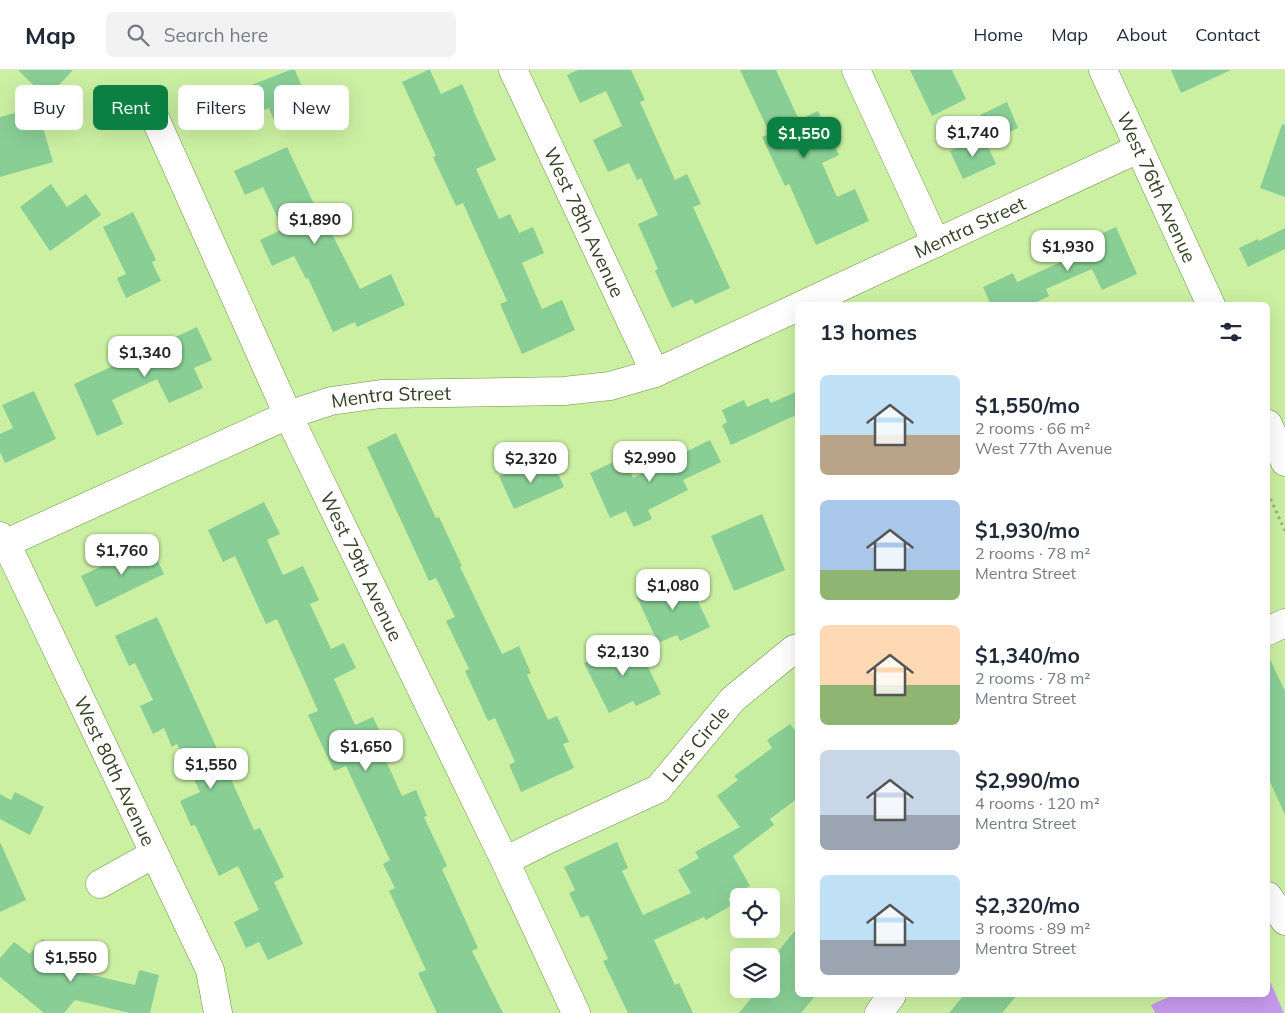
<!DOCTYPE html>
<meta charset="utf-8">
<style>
body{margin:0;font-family:Mulish,sans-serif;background:#f2f2f3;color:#1f2937;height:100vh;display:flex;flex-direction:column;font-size:19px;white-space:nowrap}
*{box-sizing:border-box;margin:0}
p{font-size:16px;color:#747a83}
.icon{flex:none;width:28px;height:28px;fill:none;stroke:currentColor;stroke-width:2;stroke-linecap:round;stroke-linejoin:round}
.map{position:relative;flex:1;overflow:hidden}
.drawer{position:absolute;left:795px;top:232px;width:475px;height:695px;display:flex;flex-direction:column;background:#fff;border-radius:8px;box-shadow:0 5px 20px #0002}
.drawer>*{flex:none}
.top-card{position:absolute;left:15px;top:15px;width:475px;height:45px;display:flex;gap:10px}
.buttons{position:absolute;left:730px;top:818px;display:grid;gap:10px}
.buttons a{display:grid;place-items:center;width:50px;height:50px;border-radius:8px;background:#fff;box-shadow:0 5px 20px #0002;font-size:25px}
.price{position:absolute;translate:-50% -42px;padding:0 11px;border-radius:10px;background:#fff;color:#222;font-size:16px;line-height:32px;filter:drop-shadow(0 1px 2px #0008)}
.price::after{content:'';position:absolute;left:50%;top:30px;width:15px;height:11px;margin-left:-8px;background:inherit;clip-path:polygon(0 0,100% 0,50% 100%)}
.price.selected{background:#0b8043;color:#fff}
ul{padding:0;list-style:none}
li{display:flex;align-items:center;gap:15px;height:125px;padding:0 25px}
li span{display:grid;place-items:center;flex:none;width:140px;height:100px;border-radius:8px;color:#555}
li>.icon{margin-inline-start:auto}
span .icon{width:60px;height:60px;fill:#fffc;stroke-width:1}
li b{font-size:21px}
h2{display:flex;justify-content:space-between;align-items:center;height:60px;padding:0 25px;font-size:21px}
.tag{padding:0 18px;border-radius:8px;background:#fff;box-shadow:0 5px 20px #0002;font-size:18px;line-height:45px}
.tag.selected{background:#0b8043;color:#fff}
header{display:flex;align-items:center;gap:30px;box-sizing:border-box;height:70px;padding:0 25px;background:#fff;border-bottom:1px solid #e0e1e3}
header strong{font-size:24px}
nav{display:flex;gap:28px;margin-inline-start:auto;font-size:18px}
.search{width:350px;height:45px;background:#f2f2f3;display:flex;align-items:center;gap:12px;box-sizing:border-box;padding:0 18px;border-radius:8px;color:#747a83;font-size:19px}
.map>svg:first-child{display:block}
.green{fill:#c799ed}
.building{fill:#89cf95}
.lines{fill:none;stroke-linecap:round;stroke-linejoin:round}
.street-casing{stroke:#6f9046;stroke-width:29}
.path{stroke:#97b476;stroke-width:3;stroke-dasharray:2.5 4;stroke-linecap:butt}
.street{stroke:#fff;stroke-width:28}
.labels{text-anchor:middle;stroke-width:5;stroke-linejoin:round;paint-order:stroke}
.street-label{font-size:19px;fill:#334122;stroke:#d8fdaf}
</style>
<header>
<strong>Map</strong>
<div class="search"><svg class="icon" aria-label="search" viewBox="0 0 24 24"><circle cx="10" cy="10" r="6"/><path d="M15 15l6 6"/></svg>Search here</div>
<nav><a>Home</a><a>Map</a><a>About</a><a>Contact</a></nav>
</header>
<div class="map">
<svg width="1285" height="943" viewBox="0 0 1285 943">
<rect width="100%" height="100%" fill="#cbf0a2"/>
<!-- green -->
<polygon class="green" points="1268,907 1284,943 1155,943 1151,935 1173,925 1268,925"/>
<!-- building -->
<g class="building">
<polygon points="18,0 73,0 47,28"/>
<polygon points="290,0 295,0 313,44 277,58 269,38 257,43 246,17"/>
<polygon points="428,0 430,0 441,24 462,14 474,40 473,40 496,90 476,99 499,149 510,144 519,163 533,157 544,183 522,193 542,239 562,230 575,260 522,284 500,234 507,231 463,133 456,136 433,87 436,86 402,12"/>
<polygon points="578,0 631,0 645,30 640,32 675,110 687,104 701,134 693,137 730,218 695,234 692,229 672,238 655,201 658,199 638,154 658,145 641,108 637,110 629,93 608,102 593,70 622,56 606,21 580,33 567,5"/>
<polygon points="740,0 776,0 799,50 818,41 839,85 822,93 837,127 855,119 869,151 816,175 789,114 785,116 762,67 770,64"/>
<polygon points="910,0 952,0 966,29 932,46"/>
<polygon points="1171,0 1231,0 1181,23"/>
<polygon points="1007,32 1018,58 992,70 980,45"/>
<polygon points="37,37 53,92 0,107 0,47"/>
<polygon points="1282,54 1285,55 1285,127 1260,118"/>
<polygon points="983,66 996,94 963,109 950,81"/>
<polygon points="287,77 322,151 325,150 360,219 391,204 405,235 357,257 355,252 333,262 308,208 306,209 294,186 272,196 260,170 283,159 263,117 245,125 234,101"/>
<polygon points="51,114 67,137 86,124 101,145 50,181 20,137"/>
<polygon points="133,142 156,190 152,192 161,211 126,228 117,208 126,204 103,157"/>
<polygon points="1116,157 1137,204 1102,220 1092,199 1046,219 1049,226 1031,235 991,235 983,217 1013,203 1017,212 1076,185 1073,179 1095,169 1094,167"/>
<polygon points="1285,158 1285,179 1248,197 1239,178 1258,169 1259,171"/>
<polygon points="197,257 212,290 194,298 203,318 169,333 157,309 112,330 123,354 97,366 74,314"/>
<polygon points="34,321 56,369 5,393 0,382 0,364 13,358 2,335"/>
<polygon points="798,321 798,344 731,375 722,355 727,352 722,340 744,330 747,337 768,328 771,333"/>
<polygon points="396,363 436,448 439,447 462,496 460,497 502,584 519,576 531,603 527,605 548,650 557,646 569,672 563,674 574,698 521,722 509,695 515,692 495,648 488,651 465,601 469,599 446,551 455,547 436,508 429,511 367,377"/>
<polygon points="710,370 721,392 683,410 688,420 648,440 652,449 634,457 626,441 610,448 590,403 624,387 633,408"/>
<polygon points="552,390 564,417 514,439 499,406 524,395 527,402"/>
<polygon points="264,432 280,464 267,470 283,505 303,496 319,530 310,534 331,579 344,573 356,598 334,609 355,655 373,647 387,677 381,680 402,726 416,720 427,746 424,747 447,796 442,799 478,878 472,881 503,943 437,943 418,903 426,900 389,821 395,818 383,794 390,790 346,696 334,701 308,645 318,641 277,549 266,554 235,486 223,492 208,460"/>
<polygon points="762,444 785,500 734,521 711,466"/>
<polygon points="152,478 164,504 96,537 81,506 128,484 130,489"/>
<polygon points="686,506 710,557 680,571 677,565 658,573 636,525 661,513 663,517"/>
<polygon points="157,547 254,760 260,758 284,807 274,812 303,874 268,890 259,872 246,878 234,852 259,840 238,796 219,806 195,755 191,756 180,731 200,722 177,674 172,677 164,658 153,664 140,636 153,630 135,593 129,596 115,566"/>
<polygon points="634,568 661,624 636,636 633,631 609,643 584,593"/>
<polygon points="1268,585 1285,621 1285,745 1268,707"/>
<polygon points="790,654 798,664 798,728 770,749 774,755 733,786 750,816 728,829 732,835 706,850 704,847 654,870 675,915 679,913 693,943 628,943 603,891 608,889 588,845 581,848 569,823 575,820 564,797 617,772 628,798 622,801 643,845 691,823 678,800 699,788 695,782 740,757 717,726 738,710 734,706 772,678 767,670"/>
<polygon points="15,722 44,737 30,765 0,749 0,724 11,730"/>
<polygon points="0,772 26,830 0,842"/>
<polygon points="798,857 798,925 816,925 801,943 739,943 759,919 771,919 771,890"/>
<polygon points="42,869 84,903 135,915 139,900 159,905 150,943 130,943 75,930 64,943 44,943 0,907 0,888 14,872 30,884"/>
<polygon points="964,925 1017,925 1002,943 949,943"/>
</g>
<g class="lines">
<defs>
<g id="street">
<path id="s1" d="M513,0L655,303"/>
<polyline points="856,0 936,173"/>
<path id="s2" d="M1103,0L1211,235"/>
<path id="s3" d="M154,46L288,345L505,791L576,943"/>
<path id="s4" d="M802,235L1138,79"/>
<polyline points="1268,354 1285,392"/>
<path id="s5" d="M0,466L6,473L210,900L218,943"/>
<path id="s6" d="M0,476L288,345L331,331L381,324L564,321L610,316L655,303L798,237"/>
<polyline points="1268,561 1285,553"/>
<path id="s7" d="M505,791L551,768L658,719L733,629L794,579"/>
<polyline points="100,814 154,784"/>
<polyline points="1268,826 1285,851"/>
<polyline points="879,943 892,925"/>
</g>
</defs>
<!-- street casing -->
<use href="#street" class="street-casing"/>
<!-- path -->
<polyline class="path" points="1268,423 1285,461"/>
<!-- street -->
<use href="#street" class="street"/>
</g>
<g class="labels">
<!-- street labels -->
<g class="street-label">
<text dy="7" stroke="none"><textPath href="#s2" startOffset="129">West 76th Avenue</textPath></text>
<text dy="7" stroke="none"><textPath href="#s1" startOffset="168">West 78th Avenue</textPath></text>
<text dy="7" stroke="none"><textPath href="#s4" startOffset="185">Mentra Street</textPath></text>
<text dy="7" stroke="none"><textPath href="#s6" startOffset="422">Mentra Street</textPath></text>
<text dy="7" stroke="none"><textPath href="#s3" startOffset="496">West 79th Avenue</textPath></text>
<text dy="7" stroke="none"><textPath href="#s7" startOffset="228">Lars Circle</textPath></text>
<text dy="7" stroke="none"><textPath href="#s5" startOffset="262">West 80th Avenue</textPath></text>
</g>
</g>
</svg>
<div class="buttons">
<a><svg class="icon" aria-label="locate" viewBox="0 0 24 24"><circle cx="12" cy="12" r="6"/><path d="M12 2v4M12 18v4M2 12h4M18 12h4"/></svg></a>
<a><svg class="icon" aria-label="layers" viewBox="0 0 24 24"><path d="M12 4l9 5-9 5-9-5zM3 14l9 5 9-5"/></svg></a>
</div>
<b class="price" style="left:973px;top:88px">$1,740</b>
<b class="price selected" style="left:804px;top:89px">$1,550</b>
<b class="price" style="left:315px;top:175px">$1,890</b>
<b class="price" style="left:1068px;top:202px">$1,930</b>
<b class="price" style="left:145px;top:308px">$1,340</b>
<b class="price" style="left:650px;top:413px">$2,990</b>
<b class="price" style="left:531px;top:414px">$2,320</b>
<b class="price" style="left:122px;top:506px">$1,760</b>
<b class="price" style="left:673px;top:541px">$1,080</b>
<b class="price" style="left:623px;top:607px">$2,130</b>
<b class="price" style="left:366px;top:702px">$1,650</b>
<b class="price" style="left:211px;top:720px">$1,550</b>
<b class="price" style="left:71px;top:913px">$1,550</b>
<div class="top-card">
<a class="tag">Buy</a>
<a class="tag selected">Rent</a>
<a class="tag">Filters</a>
<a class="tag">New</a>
</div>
<section class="drawer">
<h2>13 homes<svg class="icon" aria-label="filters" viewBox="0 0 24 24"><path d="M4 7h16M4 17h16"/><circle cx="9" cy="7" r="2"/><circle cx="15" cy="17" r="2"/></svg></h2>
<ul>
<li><span style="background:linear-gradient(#bfe0f5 60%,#b9a48a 0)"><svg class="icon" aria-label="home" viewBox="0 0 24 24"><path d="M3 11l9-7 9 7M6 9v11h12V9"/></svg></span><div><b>$1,550/mo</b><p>2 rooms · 66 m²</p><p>West 77th Avenue</p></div></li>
<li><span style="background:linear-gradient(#a9c7e8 70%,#8fb573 0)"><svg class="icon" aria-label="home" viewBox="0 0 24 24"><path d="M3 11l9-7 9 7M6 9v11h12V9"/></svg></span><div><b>$1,930/mo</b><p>2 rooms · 78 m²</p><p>Mentra Street</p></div></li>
<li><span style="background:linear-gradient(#ffd9b3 60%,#8fb573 0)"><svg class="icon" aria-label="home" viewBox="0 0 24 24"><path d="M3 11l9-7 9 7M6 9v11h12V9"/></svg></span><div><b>$1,340/mo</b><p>2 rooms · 78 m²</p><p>Mentra Street</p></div></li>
<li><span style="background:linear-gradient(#c9d6e8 65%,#9aa5b1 0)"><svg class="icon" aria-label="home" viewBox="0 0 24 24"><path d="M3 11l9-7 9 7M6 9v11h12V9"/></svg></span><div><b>$2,990/mo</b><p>4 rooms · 120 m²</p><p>Mentra Street</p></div></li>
<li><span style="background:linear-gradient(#bfe0f5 65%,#9aa5b1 0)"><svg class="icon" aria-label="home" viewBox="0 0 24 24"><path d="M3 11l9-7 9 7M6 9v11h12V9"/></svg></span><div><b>$2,320/mo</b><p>3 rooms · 89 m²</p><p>Mentra Street</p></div></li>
</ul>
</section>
</div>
